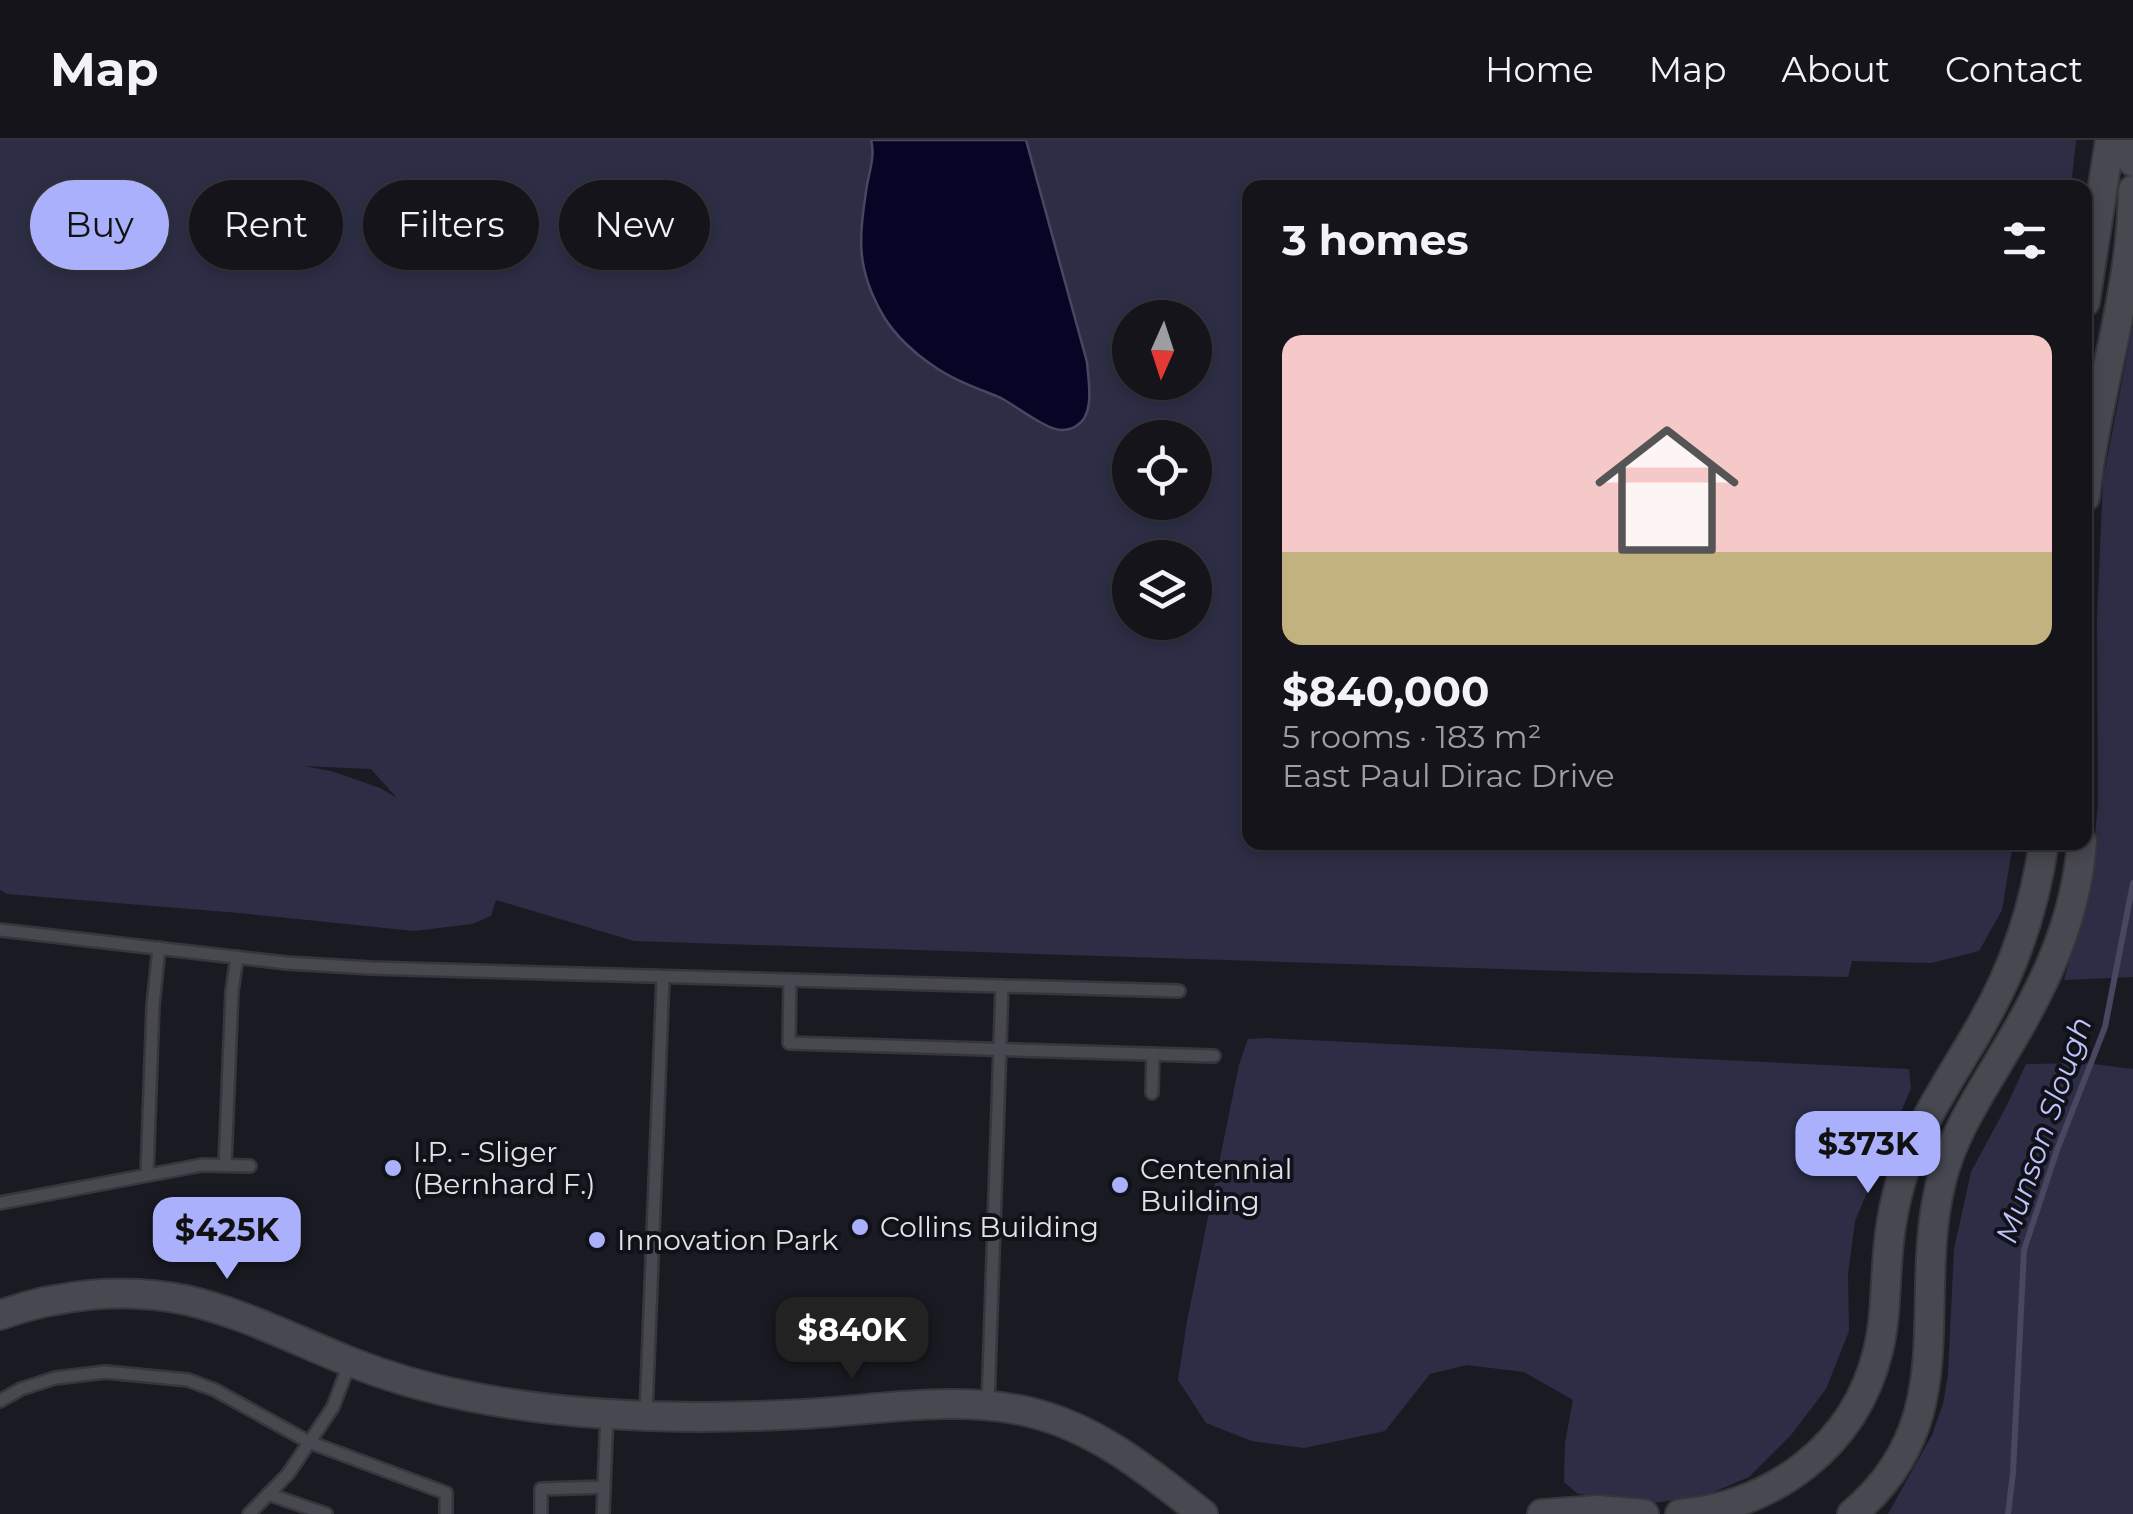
<!DOCTYPE html>
<meta charset="utf-8">
<style>
body{margin:0;font-family:Montserrat,sans-serif;background:#212127;color:#f1f3f6;height:100vh;display:flex;flex-direction:column;font-size:38px;white-space:nowrap}
*{box-sizing:border-box;margin:0}
p{font-size:32px;color:#9d9ea2}
.icon{flex:none;width:55px;height:55px;fill:none;stroke:currentColor;stroke-width:2;stroke-linecap:round;stroke-linejoin:round}
.map{position:relative;flex:1;overflow:hidden}
.panel{position:absolute;left:1242px;top:40px;width:850px;height:670px;display:flex;flex-direction:column;background:#14141a;border-radius:20px;box-shadow:0 5px 15px #0003,0 0 0 2px #333339}
.panel>*{flex:none}
.hud{position:absolute;left:30px;top:40px;width:950px;height:90px;display:flex;gap:20px}
.needle{width:65px;rotate:183deg}
.tools{position:absolute;left:1112px;top:160px;display:grid;gap:20px}
.tools a{display:grid;place-items:center;width:100px;height:100px;border-radius:50%;background:#14141a;box-shadow:0 5px 15px #0003,0 0 0 2px #333339;font-size:50px}
.price{position:absolute;translate:-50% -85px;padding:0 22px;border-radius:20px;background:#aab0fb;color:#111;font-size:32px;line-height:65px;filter:drop-shadow(0 2px 5px #0008)}
.price::after{content:'';position:absolute;left:50%;top:60px;width:30px;height:22px;margin-left:-15px;background:inherit;clip-path:polygon(0 0,100% 0,50% 100%)}
.price.on{background:#222;color:#fff}
ul{padding:0;list-style:none}
li{display:grid;align-content:center;gap:20px;height:530px;padding:0 40px}
li+li{border-top:2px solid #333339}
li span{display:grid;place-items:center;height:310px;border-radius:20px;color:#555}
li>.icon{margin-inline-start:auto}
span .icon{width:180px;height:180px;fill:#fffc;stroke-width:1}
li b{font-size:42px}
h2{display:flex;justify-content:space-between;align-items:center;height:120px;padding:0 40px;font-size:42px}
.tag{padding:0 35px;border-radius:45px;background:#14141a;box-shadow:0 5px 15px #0003,0 0 0 2px #333339;font-size:35px;line-height:90px}
.tag.on{background:#aab0fb;color:#111}
header{display:flex;align-items:center;gap:60px;box-sizing:border-box;height:140px;padding:0 50px;background:#14141a;border-bottom:2px solid #333339}
header strong{font-size:48px}
nav{display:flex;gap:55px;margin-inline-start:auto;font-size:35px}
.map>svg:first-child{display:block}
.green{fill:#2d2e45;fill-rule:evenodd}
.water{fill:#080425;stroke:#49465f;stroke-width:2.5}
.lines{fill:none;stroke-linecap:round;stroke-linejoin:round}
.stream{stroke:#49465f;stroke-width:6}
.service-casing{stroke:#36363b;stroke-width:16}
.tertiary-casing{stroke:#36363b;stroke-width:32}
.service{stroke:#474850;stroke-width:11}
.tertiary{stroke:#474850;stroke-width:28}
.poi-dot{fill:#aab0fb;stroke:#111219;stroke-width:4}
.labels{text-anchor:middle;stroke-width:8;stroke-linejoin:round;paint-order:stroke}
.poi-label{font-size:28px;fill:#e1e1e6;stroke:#111219;text-anchor:start}
.water-label{font-size:30px;font-style:italic;fill:#bec3fb;stroke:#111219}
</style>
<header>
<strong>Map</strong>
<nav><a>Home</a><a>Map</a><a>About</a><a>Contact</a></nav>
</header>
<div class="map">
<svg width="2133" height="1374" viewBox="0 0 2133 1374">
<rect width="100%" height="100%" fill="#1a1b22"/>
<!-- green -->
<g class="green">
<path d="M0,0H2076L2071,47L1250,48V702L2013,703L2002,770L1979,811L1931,823L1852,821L1848,837L1596,832L634,801L496,760L491,776L472,784L414,791L239,773L7,754L0,750ZM1130,178H1195V242H1130ZM1130,298H1195V362H1130ZM1130,418H1195V482H1130ZM303,626L371,629L397,658L380,648L331,631Z"/>
<polygon points="2133,184 2133,837 2064,840 2090,747 2098,663 2097,478 2103,340"/>
<polygon points="1267,898 1909,929 1911,948 1855,1081 1848,1134 1849,1191 1826,1249 1791,1295 1749,1337 1704,1356 1653,1363 1578,1354 1564,1342 1565,1303 1573,1260 1524,1232 1467,1225 1430,1234 1385,1291 1304,1308 1252,1301 1206,1283 1178,1240 1187,1181 1239,925 1248,899"/>
<polygon points="2085,923 2133,929 2133,1374 1888,1374 1932,1295 1943,1264 1948,1234 1954,1109 1971,1032 2007,965 2026,924"/>
</g>
<!-- water -->
<path class="water" d="M871,0H1026L1087,222C1088,240 1096,275 1076,286C1072,289 1067,290 1061,290C1045,289 1016,266 1001,258C977,248 953,240 932,225C914,213 895,195 884,177C855,128 859,98 867,45C870,29 875,15 871,0Z"/>
<g class="lines">
<!-- stream -->
<polyline class="stream" points="2008,1374 2013,1333 2024,1110 2057,1010 2105,887 2133,743"/>
<defs>
<g id="service">
<polyline points="0,790 287,823 371,828 1179,851"/>
<polyline points="790,840 789,903 1214,916"/>
<polyline points="1152,953 1153,914"/>
<polyline points="225,1025 232,851 237,817"/>
<polyline points="147,1034 153,865 159,808"/>
<polyline points="0,1063 202,1025 250,1026"/>
<polyline points="0,1261 21,1249 55,1238 106,1232 188,1240 215,1250 309,1302 446,1353 446,1374"/>
<polyline points="988,1265 1002,846"/>
<polyline points="646,1274 663,837"/>
<polyline points="268,1354 326,1374"/>
<polyline points="249,1374 288,1334 333,1267 350,1222"/>
<polyline points="541,1374 541,1349 604,1347"/>
<polyline points="603,1374 607,1273"/>
</g>
<g id="tertiary">
<polyline points="2132,0 2133,22"/>
<polyline points="2085,162 2110,0"/>
<path d="M2085,357C2096,254 2132,154 2133,50"/>
<path d="M0,1175C58,1154 125,1147 186,1160C243,1173 295,1200 348,1221C388,1237 430,1249 472,1257C579,1278 694,1280 803,1274C877,1270 956,1255 1029,1272C1097,1288 1149,1332 1203,1374"/>
<polyline points="1542,1374 1598,1370 1644,1374"/>
<path d="M1680,1374C1774,1365 1855,1306 1878,1211C1886,1179 1885,1145 1888,1112C1891,1075 1900,1036 1915,1002C1934,960 1961,922 1983,882C2014,828 2035,765 2044,702"/>
<path d="M1852,1374C1965,1280 1911,1164 1941,1042C1952,995 1980,954 2004,913C2044,847 2076,781 2082,702"/>
</g>
</defs>
<!-- service casing -->
<use href="#service" class="service-casing"/>
<!-- tertiary casing -->
<use href="#tertiary" class="tertiary-casing"/>
<!-- service -->
<use href="#service" class="service"/>
<!-- tertiary -->
<use href="#tertiary" class="tertiary"/>
</g>
<!-- markers -->
<g class="poi-dot">
<circle cx="393" cy="1028" r="10"/>
<circle cx="1120" cy="1045" r="10"/>
<circle cx="860" cy="1087" r="10"/>
<circle cx="597" cy="1100" r="10"/>
</g>
<g class="labels">
<!-- poi labels -->
<g class="poi-label">
<text x="413" y="1022">I.P. - Sliger<tspan x="413" dy="32">(Bernhard F.)</tspan></text>
<text x="1140" y="1039">Centennial<tspan x="1140" dy="32">Building</tspan></text>
<text x="880" y="1097">Collins Building</text>
<text x="617" y="1110">Innovation Park</text>
</g>
<!-- water labels -->
<g class="water-label">
<text transform="translate(2044 990) rotate(-71)" y="10">Munson Slough</text>
</g>
</g>
</svg>
<div class="tools">
<a><svg class="needle" viewBox="-14 -14 28 28"><path d="M0-13l5 13h-10z" fill="#e53935"/><path d="M0 13l5-13h-10z" fill="#9d9ea2"/></svg></a>
<a><svg class="icon" aria-label="locate" viewBox="0 0 24 24"><circle cx="12" cy="12" r="6"/><path d="M12 2v4M12 18v4M2 12h4M18 12h4"/></svg></a>
<a><svg class="icon" aria-label="layers" viewBox="0 0 24 24"><path d="M12 4l9 5-9 5-9-5zM3 14l9 5 9-5"/></svg></a>
</div>
<b class="price" style="left:1868px;top:1056px">$373K</b>
<b class="price" style="left:227px;top:1142px">$425K</b>
<b class="price on" style="left:852px;top:1242px">$840K</b>
<div class="hud">
<a class="tag on">Buy</a>
<a class="tag">Rent</a>
<a class="tag">Filters</a>
<a class="tag">New</a>
</div>
<section class="panel">
<h2>3 homes<svg class="icon" aria-label="filters" viewBox="0 0 24 24"><path d="M4 7h16M4 17h16"/><circle cx="9" cy="7" r="2"/><circle cx="15" cy="17" r="2"/></svg></h2>
<ul>
<li><span style="background:linear-gradient(#f6c9c9 70%,#c2b280 0)"><svg class="icon" aria-label="home" viewBox="0 0 24 24"><path d="M3 11l9-7 9 7M6 9v11h12V9"/></svg></span><div><b>$840,000</b><p>5 rooms · 183 m²</p><p>East Paul Dirac Drive</p></div></li>
</ul>
</section>
</div>
